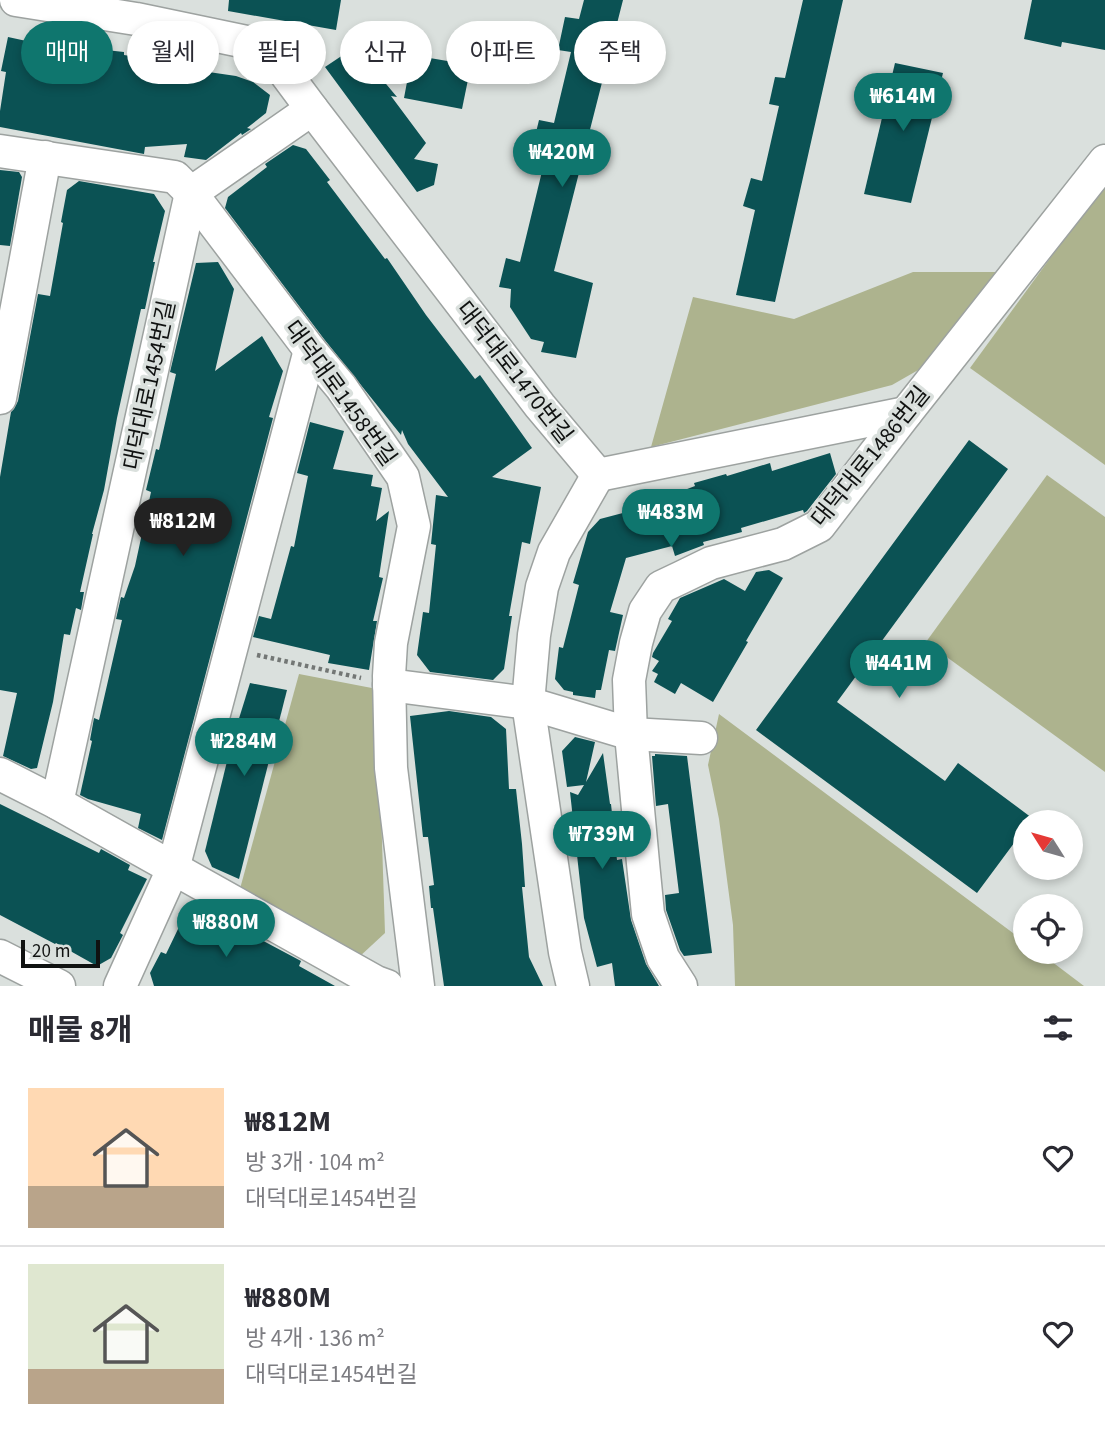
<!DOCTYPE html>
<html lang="ko">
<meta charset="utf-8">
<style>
body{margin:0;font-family:"Source Sans 3","Noto Sans KR",sans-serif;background:#f7f7f7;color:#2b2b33;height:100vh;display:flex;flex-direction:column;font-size:26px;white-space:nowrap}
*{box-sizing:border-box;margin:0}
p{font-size:23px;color:#7c7c81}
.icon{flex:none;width:38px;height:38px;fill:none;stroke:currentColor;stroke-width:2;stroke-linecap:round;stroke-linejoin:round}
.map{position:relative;height:986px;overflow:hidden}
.details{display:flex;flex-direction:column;background:#fff;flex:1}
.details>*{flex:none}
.top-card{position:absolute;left:21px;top:21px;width:700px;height:63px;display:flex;gap:14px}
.needle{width:46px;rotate:307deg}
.controls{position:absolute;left:1013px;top:810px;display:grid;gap:14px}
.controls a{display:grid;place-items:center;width:70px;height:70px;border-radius:50%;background:#fff;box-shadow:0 4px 10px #0003;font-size:35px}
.scale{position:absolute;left:21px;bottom:18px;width:79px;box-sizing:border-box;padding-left:7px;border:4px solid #101211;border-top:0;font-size:19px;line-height:24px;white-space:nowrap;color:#101211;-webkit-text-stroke:5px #dae0dd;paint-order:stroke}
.price{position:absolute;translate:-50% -60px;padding:0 16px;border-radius:24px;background:#0f766e;color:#fff;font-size:23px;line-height:46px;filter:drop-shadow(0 2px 4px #0008)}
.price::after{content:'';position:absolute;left:50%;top:42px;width:21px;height:16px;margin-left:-10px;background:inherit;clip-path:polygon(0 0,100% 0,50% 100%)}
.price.current{background:#222;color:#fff}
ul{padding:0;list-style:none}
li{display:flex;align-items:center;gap:21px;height:175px;padding:0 28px}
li+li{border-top:2px solid #e1e1e2}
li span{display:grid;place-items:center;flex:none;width:196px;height:140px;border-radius:0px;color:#555}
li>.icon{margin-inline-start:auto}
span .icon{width:84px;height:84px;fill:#fffc;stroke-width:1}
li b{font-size:30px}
h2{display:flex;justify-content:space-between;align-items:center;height:84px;padding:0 28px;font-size:30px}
.pill{padding:0 24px;border-radius:32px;background:#fff;box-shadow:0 4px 10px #0003;font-size:24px;line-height:63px}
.pill.current{background:#0f766e;color:#fff}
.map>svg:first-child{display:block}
.green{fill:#adb38e}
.building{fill:#0b5254}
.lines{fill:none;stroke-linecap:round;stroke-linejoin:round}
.minor-casing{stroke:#9da2a0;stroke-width:35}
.path{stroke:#737775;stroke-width:4.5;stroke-dasharray:3.5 3.5;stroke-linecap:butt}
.minor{stroke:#fff;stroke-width:32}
.labels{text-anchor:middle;stroke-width:7;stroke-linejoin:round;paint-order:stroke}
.street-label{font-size:23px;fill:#101211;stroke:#dae0dd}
</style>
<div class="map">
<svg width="1105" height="986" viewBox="0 0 1105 986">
<rect width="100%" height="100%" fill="#dae0dd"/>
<!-- green -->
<g class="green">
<polygon points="1105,183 1105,465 970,368"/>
<polygon points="913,272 996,272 920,369 892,385 651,447 693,297 794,319"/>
<polygon points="1047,475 1105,517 1105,772 926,642"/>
<polygon points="299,674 377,689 385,933 358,958 238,896"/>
<polygon points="719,714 1025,942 1026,952 1039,952 1084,986 735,986 733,925 719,819 708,765"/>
</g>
<!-- building -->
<g class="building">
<polygon points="229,0 341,0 336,30 228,11"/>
<polygon points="584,0 623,0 554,271 593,283 576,358 541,352 544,342 531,339 510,307 511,289 499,287 506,258 520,262 546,155 531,153 539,120 554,123 571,52 558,50 565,17 579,19"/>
<polygon points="803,0 843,0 775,302 736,295 755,210 743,206 751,178 762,181 779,106 769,104 775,77 785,78"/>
<polygon points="1032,0 1105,0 1105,50 1062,42 1061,47 1024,39"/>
<polygon points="8,37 77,52 78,47 124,52 124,55 189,65 188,69 236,76 253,82 270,95 266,113 247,128 251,129 242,135 241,133 206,160 184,157 187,144 145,147 144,154 0,127 0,111 6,72 1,71"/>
<polygon points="355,47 397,97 391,96 426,143 414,159 438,164 434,185 417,192 325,67"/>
<polygon points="412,55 471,65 462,109 404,98"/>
<polygon points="895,63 943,73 911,203 864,194"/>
<polygon points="293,145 306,149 330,180 327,182 385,259 387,258 426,315 475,379 480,375 532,448 492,477 541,487 530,544 522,542 509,616 512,616 504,669 493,680 430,672 417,655 423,612 429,613 436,545 431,544 436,495 448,497 408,444 402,430 401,435 324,339 225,208 228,197 267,167 265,164"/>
<polygon points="0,170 19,172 22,177 10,246 0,245"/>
<polygon points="79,181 154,194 165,211 153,262 155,262 145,309 141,309 117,418 104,490 92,534 93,534 80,592 84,592 81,610 76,608 70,635 64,634 53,702 37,768 31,769 3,756 17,693 0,690 0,477 11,412 14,409 18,401 38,294 50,296 63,223 61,222 67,190"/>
<polygon points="218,262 234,289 215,371 262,336 283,371 269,417 273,418 162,840 138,828 141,814 88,799 80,795 92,741 90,740 94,718 99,720 122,620 116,619 121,597 124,598 135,566 151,492 146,490 156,449 159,450 176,374 170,372 196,263"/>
<polygon points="310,422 344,431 333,469 373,475 371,486 382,488 376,521 389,511 379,577 383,578 373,621 377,621 369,670 328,663 330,655 253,637 259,616 271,619 291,546 294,547 308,476 297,473"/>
<polygon points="969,440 1008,469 837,702 945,781 958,763 1032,818 1029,822 1026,822 1026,827 977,893 756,730"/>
<polygon points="830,453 836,474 807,511 804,513 803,510 741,528 742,532 703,542 704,545 675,556 672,546 626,558 610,612 623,615 615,651 609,650 601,690 596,690 595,698 573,695 573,692 564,690 555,679 559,647 563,648 579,585 573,583 588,532 600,519 657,504 656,501 695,486 694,483 726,474 727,476 770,463 772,471"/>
<polygon points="769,570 783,578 746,641 748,642 713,702 681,683 675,694 654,682 658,674 652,671 659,661 652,657 653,653 672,621 668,619 680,598 724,579 745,591 756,572"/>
<polygon points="250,683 287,690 239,879 212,867 205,851 232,741"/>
<polygon points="449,711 491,717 506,729 509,789 516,789 522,844 525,887 522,887 529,957 543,986 444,986 433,908 431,908 429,886 434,885 428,837 423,837 410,716"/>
<polygon points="575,737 595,742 586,782 603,753 610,804 611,804 617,860 622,859 631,920 646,964 659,986 615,986 612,963 597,967 584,918 570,792 578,795 584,785 567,787 562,751"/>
<polygon points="655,754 687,756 712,953 684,956 680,950 666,910 665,895 679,893 668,804 656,806 652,756 655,756"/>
<polygon points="0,804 99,853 101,849 130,865 128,870 147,879 120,933 123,935 111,958 97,966 56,943 55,944 0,915"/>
<polygon points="198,906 301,961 299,966 335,986 154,986 150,973 161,952 166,954 179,927 186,929 189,914 193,915"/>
</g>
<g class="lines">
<defs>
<g id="minor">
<polyline points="16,0 136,19 251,43 277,62 312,109 540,406 598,475"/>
<polyline points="0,151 175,177 191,193 310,350 341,387 403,477 414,526 391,643 389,676 391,768 418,986"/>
<polyline points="0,398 45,157"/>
<polyline points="598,475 906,413"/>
<polyline points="389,685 528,703 631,734 701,738"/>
<polyline points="0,774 57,803 376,982 387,986"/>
<polyline points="57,803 191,193 312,109"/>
<polyline points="0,956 59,986"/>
<polyline points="120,986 173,869 310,350"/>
<polyline points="573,986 565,952 528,703 534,635 542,587 554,552 598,475"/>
<polyline points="681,986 663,958 648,914 643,863 631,734 629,680 636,643 645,611 661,587 680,578 711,563 783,544 819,526 906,413 1105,161"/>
</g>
</defs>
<!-- minor casing -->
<use href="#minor" class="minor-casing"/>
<!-- path -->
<polyline class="path" points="257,655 361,678"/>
<!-- minor -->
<use href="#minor" class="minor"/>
</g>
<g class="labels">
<!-- street labels -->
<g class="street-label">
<text transform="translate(515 372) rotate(52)" y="8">대덕대로1470번길</text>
<text transform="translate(149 385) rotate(-78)" y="8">대덕대로1454번길</text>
<text transform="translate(341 393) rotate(54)" y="8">대덕대로1458번길</text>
<text transform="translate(870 456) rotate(-51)" y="8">대덕대로1486번길</text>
</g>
</g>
</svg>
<div class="controls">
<a><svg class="needle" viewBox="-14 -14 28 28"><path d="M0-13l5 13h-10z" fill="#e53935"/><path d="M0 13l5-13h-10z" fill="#7c7c81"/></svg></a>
<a><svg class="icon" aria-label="locate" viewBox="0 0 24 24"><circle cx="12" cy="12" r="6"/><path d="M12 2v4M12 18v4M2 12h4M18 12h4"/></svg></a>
</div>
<div class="scale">20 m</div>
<b class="price" style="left:903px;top:133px">₩614M</b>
<b class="price" style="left:562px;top:189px">₩420M</b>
<b class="price" style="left:671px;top:549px">₩483M</b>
<b class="price current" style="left:183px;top:558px">₩812M</b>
<b class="price" style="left:899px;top:700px">₩441M</b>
<b class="price" style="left:244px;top:778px">₩284M</b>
<b class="price" style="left:602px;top:871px">₩739M</b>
<b class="price" style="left:226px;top:959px">₩880M</b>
<div class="top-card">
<a class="pill current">매매</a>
<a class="pill">월세</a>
<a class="pill">필터</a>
<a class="pill">신규</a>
<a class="pill">아파트</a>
<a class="pill">주택</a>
</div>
</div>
<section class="details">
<h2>매물 8개<svg class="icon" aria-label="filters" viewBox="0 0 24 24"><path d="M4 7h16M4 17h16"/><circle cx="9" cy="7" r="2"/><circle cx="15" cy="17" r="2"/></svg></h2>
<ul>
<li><span style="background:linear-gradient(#ffd9b3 70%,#b9a48a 0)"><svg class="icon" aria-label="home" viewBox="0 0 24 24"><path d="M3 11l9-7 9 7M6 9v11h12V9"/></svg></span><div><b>₩812M</b><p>방 3개 · 104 m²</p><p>대덕대로1454번길</p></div><svg class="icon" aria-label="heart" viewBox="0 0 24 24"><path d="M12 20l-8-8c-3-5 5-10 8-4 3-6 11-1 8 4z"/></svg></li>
<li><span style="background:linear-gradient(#dfe7d0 75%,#b9a48a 0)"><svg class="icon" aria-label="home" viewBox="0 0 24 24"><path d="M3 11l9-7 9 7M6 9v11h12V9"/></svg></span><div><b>₩880M</b><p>방 4개 · 136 m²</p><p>대덕대로1454번길</p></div><svg class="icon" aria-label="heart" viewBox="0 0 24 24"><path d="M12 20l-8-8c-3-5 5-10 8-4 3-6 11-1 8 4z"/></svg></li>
</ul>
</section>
